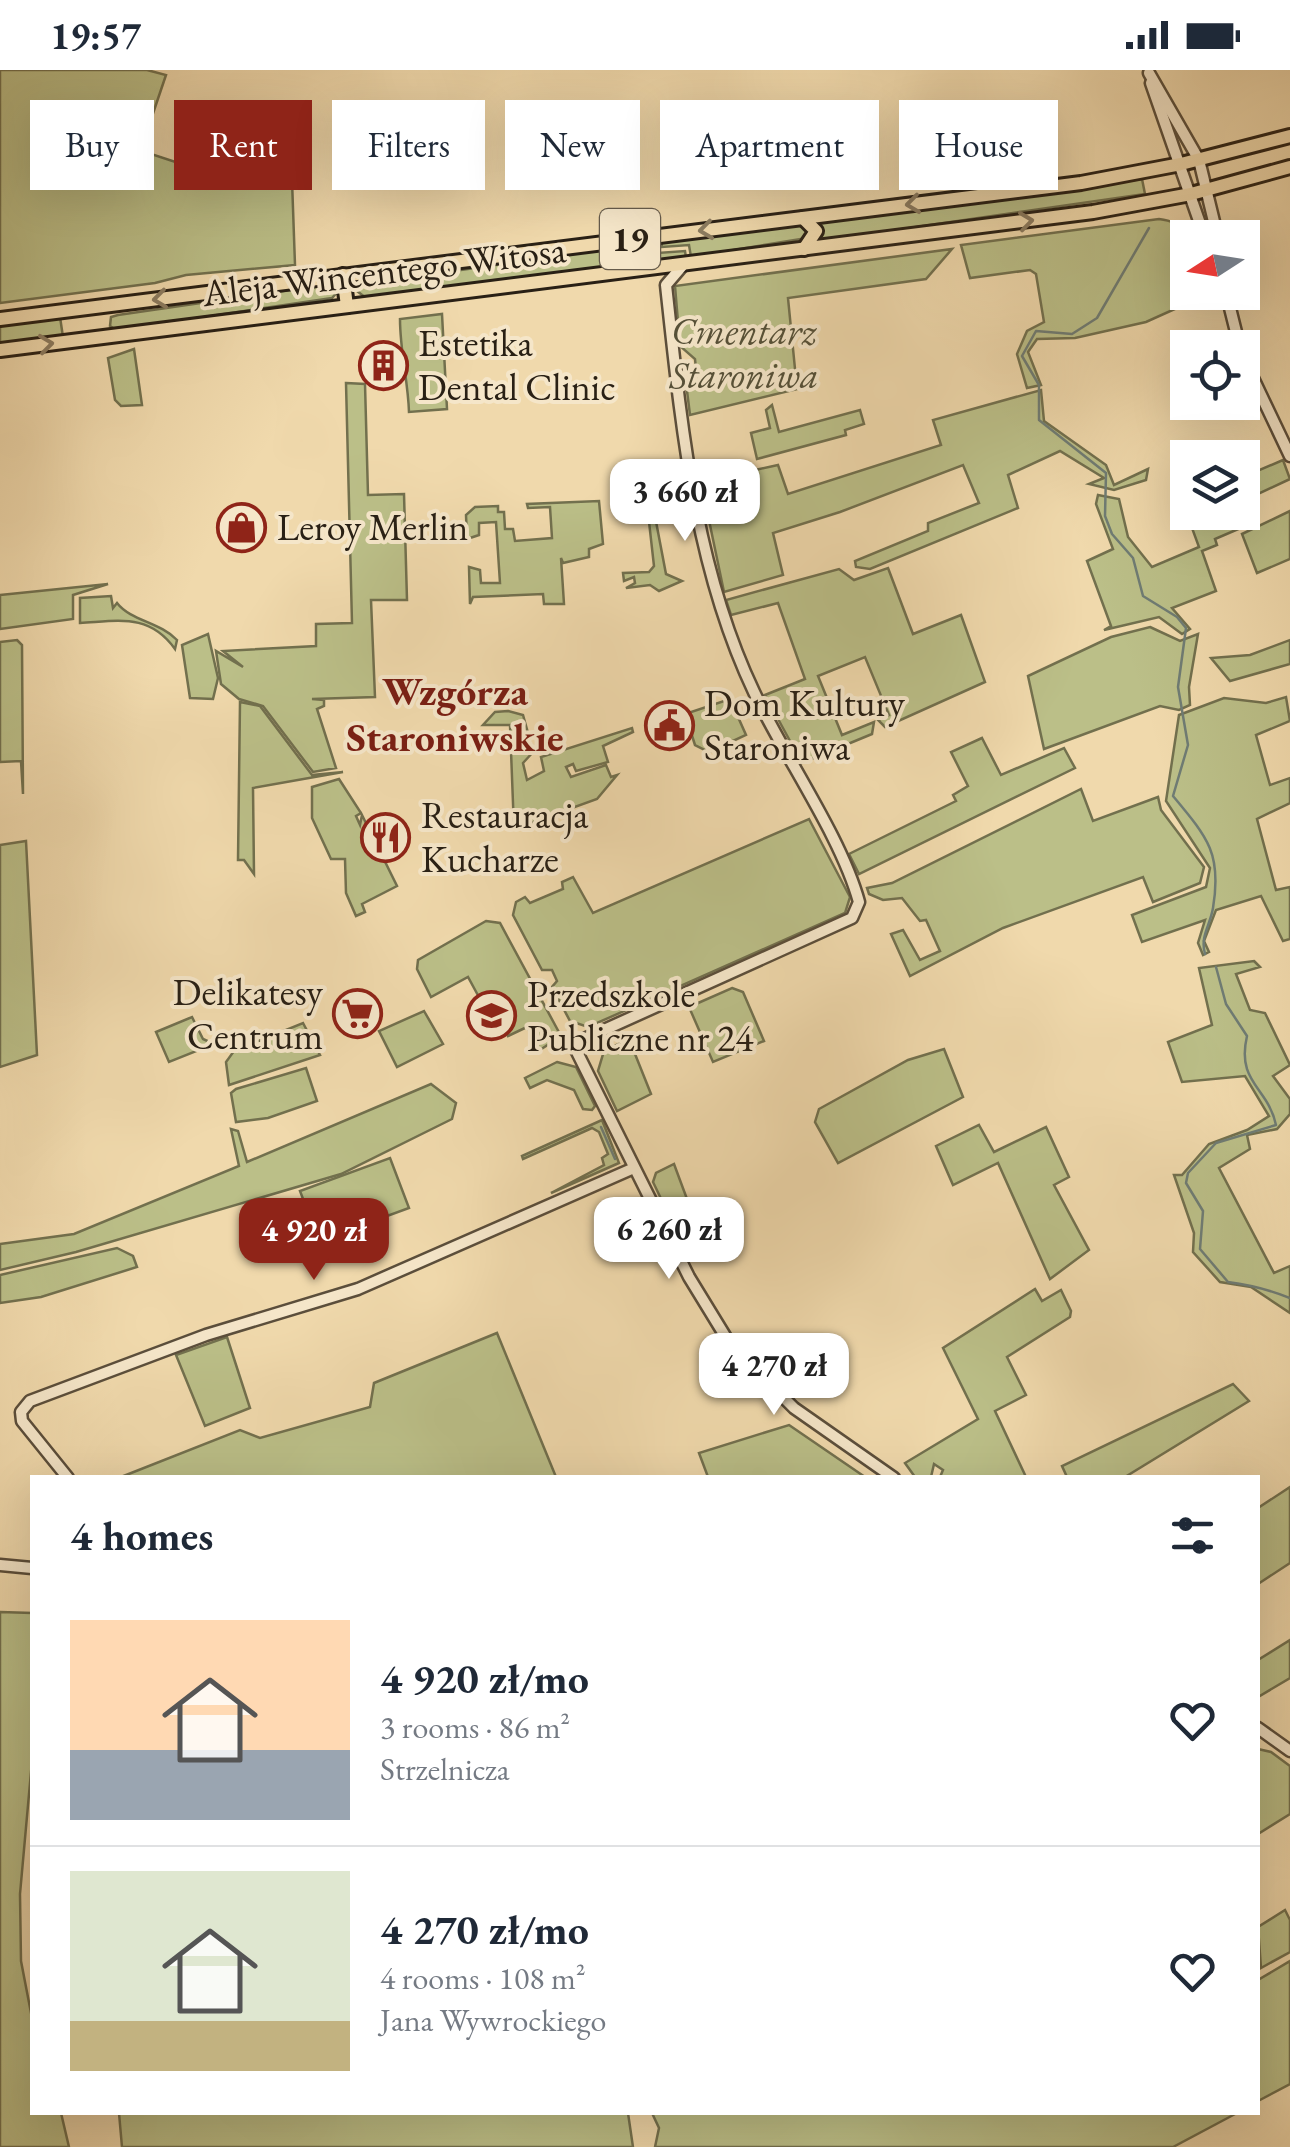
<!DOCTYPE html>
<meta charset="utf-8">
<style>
body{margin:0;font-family:"EB Garamond",serif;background:#f6f6f7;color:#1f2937;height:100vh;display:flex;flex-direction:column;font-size:38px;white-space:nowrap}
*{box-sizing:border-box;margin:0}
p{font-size:32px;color:#747a83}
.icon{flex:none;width:55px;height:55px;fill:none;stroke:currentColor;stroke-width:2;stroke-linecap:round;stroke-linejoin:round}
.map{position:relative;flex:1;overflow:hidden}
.side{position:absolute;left:30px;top:1405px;width:1230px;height:640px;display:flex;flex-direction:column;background:#fff;border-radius:0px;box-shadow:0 10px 40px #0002}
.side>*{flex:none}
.hud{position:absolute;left:30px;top:30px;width:1230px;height:90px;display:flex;gap:20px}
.needle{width:65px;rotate:258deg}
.buttons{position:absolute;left:1170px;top:150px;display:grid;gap:20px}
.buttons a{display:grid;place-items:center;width:90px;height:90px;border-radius:0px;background:#fff;box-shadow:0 10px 40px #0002;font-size:50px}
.price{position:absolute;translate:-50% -85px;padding:0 22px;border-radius:20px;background:#fff;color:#222;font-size:32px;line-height:65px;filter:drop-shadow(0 2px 5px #0008)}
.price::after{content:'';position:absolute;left:50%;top:60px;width:30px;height:22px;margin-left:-15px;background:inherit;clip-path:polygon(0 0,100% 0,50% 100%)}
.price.active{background:#8f2418;color:#fff}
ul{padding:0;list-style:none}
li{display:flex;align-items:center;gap:30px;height:250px;padding:0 40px}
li+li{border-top:2px solid #e0e1e3}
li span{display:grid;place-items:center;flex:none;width:280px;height:200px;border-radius:0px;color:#555}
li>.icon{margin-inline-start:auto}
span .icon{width:120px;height:120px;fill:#fffc;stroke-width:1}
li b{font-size:42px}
h2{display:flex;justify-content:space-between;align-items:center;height:120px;padding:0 40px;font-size:42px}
.tag{padding:0 35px;border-radius:0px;background:#fff;box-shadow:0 10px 40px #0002;font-size:35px;line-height:90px}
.tag.active{background:#8f2418;color:#fff}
.status{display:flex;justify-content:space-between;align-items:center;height:70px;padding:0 50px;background:#fff;direction:ltr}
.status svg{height:28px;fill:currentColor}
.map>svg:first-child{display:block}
.green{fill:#bbbf88;stroke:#72704e;stroke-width:2.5}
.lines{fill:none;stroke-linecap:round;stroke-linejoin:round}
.stream{stroke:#6f7c74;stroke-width:2.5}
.tertiary-casing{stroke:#5b4e3b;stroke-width:15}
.primary-casing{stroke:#292015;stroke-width:18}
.tertiary{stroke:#f5e6c9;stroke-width:10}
.primary{stroke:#f0d9ac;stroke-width:12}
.oneway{stroke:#8c7c60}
.labels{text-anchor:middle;stroke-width:8;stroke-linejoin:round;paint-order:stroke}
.shield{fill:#f5e6c9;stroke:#665b4b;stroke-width:2.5}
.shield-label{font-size:35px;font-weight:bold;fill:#292015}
.street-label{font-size:38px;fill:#292015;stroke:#f5e6c9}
.park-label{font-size:38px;font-style:italic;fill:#555038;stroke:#f5e6c9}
.poi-label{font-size:38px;fill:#292015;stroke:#f5e6c9;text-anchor:start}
.neighbourhood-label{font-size:40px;font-weight:bold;fill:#7a1f14;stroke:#f5e6c9}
</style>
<div class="status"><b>19:57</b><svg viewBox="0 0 49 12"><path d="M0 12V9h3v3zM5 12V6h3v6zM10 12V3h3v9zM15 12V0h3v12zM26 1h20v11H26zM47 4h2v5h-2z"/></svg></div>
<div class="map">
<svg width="1290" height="2077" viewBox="0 0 1290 2077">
<rect width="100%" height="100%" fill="#f0d9ac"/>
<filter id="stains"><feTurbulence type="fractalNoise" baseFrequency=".002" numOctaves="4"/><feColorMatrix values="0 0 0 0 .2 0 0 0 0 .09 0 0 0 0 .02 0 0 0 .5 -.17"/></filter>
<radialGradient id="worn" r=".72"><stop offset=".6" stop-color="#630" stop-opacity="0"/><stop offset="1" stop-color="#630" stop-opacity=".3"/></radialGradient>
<!-- green -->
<g class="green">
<polygon points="0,0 147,0 166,5 143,73 148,83 236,112 292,110 295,195 186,205 155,213 0,233"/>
<polygon points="1142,109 1145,124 819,171 820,152"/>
<path d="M1159,149C1187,152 1188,168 1187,192L1177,194L1186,234L1146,252L1075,268L1037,269L1028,282L1041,315L1027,318L1017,284L1027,261L1044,252L1036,204L1030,200L970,208L961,175Z"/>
<polygon points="804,153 810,156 807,168 691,187 689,175 662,177 661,172"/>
<polygon points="656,172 658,183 685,181 686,188 366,228 357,221 363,214"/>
<polygon points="952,179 926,209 788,228 797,319 690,345 686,313 696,299 695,289 680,276 675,216"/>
<polygon points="331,214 340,219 332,228 116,260 110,256 111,247 118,245"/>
<path d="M442,244L447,339L409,342C408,310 400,282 400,249Z"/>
<polygon points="60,247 63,267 0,274 0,255"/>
<polygon points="134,279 142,335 121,336 115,330 108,288"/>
<polygon points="346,313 365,314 368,425 404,424 407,530 371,530 375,627 312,629 324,630 324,636 317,639 336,698 313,702 263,636 239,629 221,614 216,581 243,597 223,581 316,576 316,554 352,553"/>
<polygon points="1041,320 1044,351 1106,395 1114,415 1148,399 1146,410 1114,420 1089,414 1104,408 1060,381 1008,405 1018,438 870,499 856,497 855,491 928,461 928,453 979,433 963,395 840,442 773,463 783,505 724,522 701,412 778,395 788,424 941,375 933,350"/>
<polygon points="772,335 779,362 860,340 864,354 845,360 846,365 757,389 751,363 770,358 766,340"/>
<polygon points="1283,390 1290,409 1243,431 1243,407"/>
<polygon points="682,423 690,433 654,441 666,504 682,511 659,521 650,515 626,518 635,513 634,507 624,511 623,503 649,502 654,496 646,425"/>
<polygon points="1098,425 1119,429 1128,467 1152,497 1199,477 1192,458 1199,452 1195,443 1242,442 1243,432 1250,454 1215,469 1217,475 1202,481 1216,521 1172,538 1190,559 1182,564 1159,547 1104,560 1111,556 1087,491 1113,479 1096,434"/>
<polygon points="599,431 603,474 589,479 589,487 563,493 561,488 564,534 544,534 543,524 473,527 470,534 469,497 480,500 481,513 500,513 496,452 479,453 479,465 467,469 466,445 475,437 498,436 498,442 504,442 505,459 513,459 515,471 552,468 550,437 528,438 527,434"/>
<polygon points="1290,441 1290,489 1257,503 1242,464"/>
<polygon points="888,498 913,564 961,545 985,612 885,657 878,650 889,645 865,587 818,606 842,665 874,652 872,664 802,693 765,625 805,609 778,533 731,545 726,530 839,499 854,510"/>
<polygon points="108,514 73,525 73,549 0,559 0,525"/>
<path d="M111,526L113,538L117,533C131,551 160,552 177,570L175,579C149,543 119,551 80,553V528Z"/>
<polygon points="1150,557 1180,571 1198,564 1189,617 1190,635 1179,640 1160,636 1044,679 1028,606 1111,567"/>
<polygon points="208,564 218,608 213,629 190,628 182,575"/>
<polygon points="17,570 22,575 23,724 21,691 0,692 0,572"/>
<polygon points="1290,570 1290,594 1230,611 1211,588 1250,585"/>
<polygon points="1286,627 1290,651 1256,665 1270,715 1290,708 1290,733 1257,749 1276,820 1290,817 1290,869 1283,871 1261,826 1216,840 1204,871 1209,882 1203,885 1198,873 1205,850 1142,872 1132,845 1206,817 1210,798 1166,731 1179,645 1224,628 1266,633"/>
<polygon points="730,629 746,665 709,682 695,675 685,644"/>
<polygon points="240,632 260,636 312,705 343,702 253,718 254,804 244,790 238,790"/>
<polygon points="508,641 523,645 528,663 523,665 526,676 532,675 534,681 523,693 527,710 544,701 541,687 632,658 633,662 603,676 608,692 576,701 573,694 566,697 571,707 606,695 611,707 617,705 597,729 514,759 510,655 483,655 495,642"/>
<polygon points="982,668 1001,705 1064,678 1075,698 859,804 849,784 956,731 953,725 968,716 951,682"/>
<polygon points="339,709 361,743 356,746 360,755 362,745 397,816 362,834 365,842 356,846 346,823 345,789 331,789 312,748 312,717"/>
<polygon points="1081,719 1093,751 1158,727 1161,740 1204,797 1200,813 1153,832 1143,807 1003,858 910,906 891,864 903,860 920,890 940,881 926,850 920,851 902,828 883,830 869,824 867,818 892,813"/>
<polygon points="809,749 850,827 845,843 588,957 570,951 552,917 557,911 552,900 542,900 513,845 516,832 525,827 530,833 563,819 562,812 573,807 593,843"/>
<polygon points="26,771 37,985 0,997 0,775"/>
<polygon points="486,851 500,853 561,966 537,982 530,975 535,971 527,957 508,966 488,926 480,929 468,907 431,927 417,899 418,890"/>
<polygon points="1254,891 1260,897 1236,904 1250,940 1265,943 1290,995 1273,1006 1290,1029 1290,1044 1277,1059 1247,1065 1250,1079 1219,1098 1274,1203 1290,1196 1290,1243 1251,1217 1220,1212 1193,1182 1194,1163 1174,1105 1182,1105 1209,1074 1247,1060 1269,1046 1245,1006 1182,1012 1168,972 1212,955 1199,898"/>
<polygon points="732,918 743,922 764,971 713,992 689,937"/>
<polygon points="424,941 443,974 397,997 379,961"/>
<polygon points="192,947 203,969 214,974 169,992 156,962"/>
<polygon points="303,953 320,985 229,1015 226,992 234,981"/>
<polygon points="629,969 651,1024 617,1041 598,1001 604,981"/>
<polygon points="944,979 963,1027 838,1093 815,1052 819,1039 908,990"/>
<polygon points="557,992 576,997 595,1036 592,1040 583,1039 574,1020 547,1010 530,1018 525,1008"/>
<polygon points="306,998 317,1031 268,1048 236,1052 231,1023 236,1019"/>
<polygon points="431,1014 456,1033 452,1049 341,1104 76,1182 0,1200 0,1174 74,1164 239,1096 231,1059 238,1061 247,1092"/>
<polygon points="602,1050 619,1093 551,1123 604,1095 602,1088 608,1084 599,1062 592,1058 523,1089 522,1086"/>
<polygon points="979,1055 994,1082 1046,1057 1069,1107 1054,1115 1089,1180 1050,1209 998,1093 953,1115 936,1076"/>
<polygon points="390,1088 409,1138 319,1171 300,1121"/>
<polygon points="674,1094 687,1129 671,1135 679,1155 676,1160 653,1112 656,1103"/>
<polygon points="117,1178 133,1186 137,1197 41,1227 0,1233 0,1205"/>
<polygon points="1035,1219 1042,1231 1061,1220 1071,1241 1070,1247 1007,1287 1026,1325 995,1341 1026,1407 940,1407 943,1400 934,1394 931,1407 915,1407 905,1393 978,1349 943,1278"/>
<polygon points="497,1263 556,1407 121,1407 240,1360 260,1368 370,1337 374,1313"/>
<polygon points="227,1267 250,1338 205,1356 176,1285"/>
<polygon points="1233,1314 1249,1331 1125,1407 1067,1407 1062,1396"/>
<polygon points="789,1355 865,1407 708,1407 699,1383"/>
<polygon points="1290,1417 1290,1493 1258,1514 1258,1438"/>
<polygon points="0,1542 32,1543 32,1691 20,1824 21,1891 32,1948 32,2042 61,2043 69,2077 0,2077"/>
<polygon points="1290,1570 1290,1608 1258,1627 1258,1590"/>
<polygon points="1258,1679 1271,1682 1290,1696 1290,1744 1258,1764"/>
<polygon points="1285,1840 1290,1850 1290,1882 1261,1898 1258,1857"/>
<polygon points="1290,1891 1290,2014 1258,2031 1258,1910"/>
<polygon points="119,2043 628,2043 633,2077 122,2077"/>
<polygon points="652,2043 1237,2043 1173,2077 655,2077 659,2058"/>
</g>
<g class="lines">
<!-- stream -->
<g class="stream">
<path d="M1149,158L1097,248L1072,264L1036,261L1022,286L1039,315V350L1106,403L1105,446L1112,464L1133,488L1143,526L1177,547L1186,558L1178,617L1188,675L1173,726C1208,768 1222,784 1213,838C1210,856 1200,866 1205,884"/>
<path d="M1216,897L1226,934L1247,966C1236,1013 1268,1017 1276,1055L1216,1073L1188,1103L1186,1113L1203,1141L1200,1179L1228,1212C1251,1215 1270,1220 1290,1228"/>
<polyline points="601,1057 615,1089"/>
</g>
<defs>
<g id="tertiary">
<polyline points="1149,3 1199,90 1218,168"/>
<polyline points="1151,13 1205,168"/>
<path d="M684,194L666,215C681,352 694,496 754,622C784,686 841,766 859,832L852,848L573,974L689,1207L730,1274L794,1338L894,1408"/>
<polyline points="1226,222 1240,278"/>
<polyline points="1242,285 1290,386"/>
<polyline points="68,1408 22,1351 21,1342 30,1331 206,1265 358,1219 634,1098"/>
<polyline points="0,1495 32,1498"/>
<polyline points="1258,1658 1290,1681"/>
</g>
<g id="primary">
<polyline points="803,148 816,161 804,179"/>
<polyline points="343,205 347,236"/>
<polyline points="0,249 1081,113 1181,94 1290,66"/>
<polyline points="0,280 1093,142 1191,124 1290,97"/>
</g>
</defs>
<!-- tertiary casing -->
<use href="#tertiary" class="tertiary-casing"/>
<!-- primary casing -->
<use href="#primary" class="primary-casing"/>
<!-- tertiary -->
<use href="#tertiary" class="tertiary"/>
<!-- primary -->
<use href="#primary" class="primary"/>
</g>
<!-- one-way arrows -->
<defs><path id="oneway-chevron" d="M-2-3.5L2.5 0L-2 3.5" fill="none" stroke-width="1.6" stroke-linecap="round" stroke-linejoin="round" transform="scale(2.5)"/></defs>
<g class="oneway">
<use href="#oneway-chevron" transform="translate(913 134) rotate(173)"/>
<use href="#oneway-chevron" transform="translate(1026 151) rotate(-7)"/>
<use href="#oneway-chevron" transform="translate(706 160) rotate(173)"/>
<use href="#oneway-chevron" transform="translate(160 229) rotate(173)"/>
<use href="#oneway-chevron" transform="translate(46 274) rotate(-7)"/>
</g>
<!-- icons -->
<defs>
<symbol id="building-ring" viewBox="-11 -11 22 22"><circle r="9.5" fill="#f5e6c9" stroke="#8f2418" stroke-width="1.5"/><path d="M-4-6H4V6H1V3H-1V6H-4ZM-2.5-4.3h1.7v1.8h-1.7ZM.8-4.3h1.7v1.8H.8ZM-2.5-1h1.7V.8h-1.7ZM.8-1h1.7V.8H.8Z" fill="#8f2418"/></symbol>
<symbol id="shop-ring" viewBox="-11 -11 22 22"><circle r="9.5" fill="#f5e6c9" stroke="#8f2418" stroke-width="1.5"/><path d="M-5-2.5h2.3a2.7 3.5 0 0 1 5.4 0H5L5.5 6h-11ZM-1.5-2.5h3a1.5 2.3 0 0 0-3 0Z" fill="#8f2418"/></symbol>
<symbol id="civic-ring" viewBox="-11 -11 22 22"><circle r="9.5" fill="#f5e6c9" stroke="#8f2418" stroke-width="1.5"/><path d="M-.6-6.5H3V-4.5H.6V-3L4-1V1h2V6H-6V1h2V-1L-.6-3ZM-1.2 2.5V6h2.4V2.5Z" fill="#8f2418"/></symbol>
<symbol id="restaurant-ring" viewBox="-11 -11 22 22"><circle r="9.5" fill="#f5e6c9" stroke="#8f2418" stroke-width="1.5"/><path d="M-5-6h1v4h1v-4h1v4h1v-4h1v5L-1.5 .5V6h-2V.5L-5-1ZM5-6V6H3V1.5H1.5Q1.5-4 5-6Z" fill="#8f2418"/></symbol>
<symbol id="supermarket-ring" viewBox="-11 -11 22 22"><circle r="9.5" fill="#f5e6c9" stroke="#8f2418" stroke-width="1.5"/><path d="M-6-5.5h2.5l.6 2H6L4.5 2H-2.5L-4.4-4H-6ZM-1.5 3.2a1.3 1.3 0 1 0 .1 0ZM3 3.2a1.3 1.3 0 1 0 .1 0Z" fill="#8f2418"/></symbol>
<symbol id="school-ring" viewBox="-11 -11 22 22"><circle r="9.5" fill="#f5e6c9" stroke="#8f2418" stroke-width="1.5"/><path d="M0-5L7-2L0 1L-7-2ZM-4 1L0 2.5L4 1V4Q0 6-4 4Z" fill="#8f2418"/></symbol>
</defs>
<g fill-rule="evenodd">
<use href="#building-ring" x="356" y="268" width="55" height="55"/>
<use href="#shop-ring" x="214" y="430" width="55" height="55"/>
<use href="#civic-ring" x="642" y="628" width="55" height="55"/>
<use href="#restaurant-ring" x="358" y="740" width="55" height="55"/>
<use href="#supermarket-ring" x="330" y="916" width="55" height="55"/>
<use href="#school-ring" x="464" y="918" width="55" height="55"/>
</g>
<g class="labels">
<!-- shield labels -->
<rect class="shield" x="600" y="139" width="60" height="60" rx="8"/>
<g class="shield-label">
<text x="630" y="181">19</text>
</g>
<!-- street labels -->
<g class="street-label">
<text transform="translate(384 201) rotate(-7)" y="13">Aleja Wincentego Witosa</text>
</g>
<!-- park labels -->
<g class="park-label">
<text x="744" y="274">Cmentarz<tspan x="744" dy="44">Staroniwa</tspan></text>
</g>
<!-- poi labels -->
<g class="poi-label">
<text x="418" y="286">Estetika<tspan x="418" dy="44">Dental Clinic</tspan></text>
<text x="277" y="470">Leroy Merlin</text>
<text x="704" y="646">Dom Kultury<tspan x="704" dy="44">Staroniwa</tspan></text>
<text x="421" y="758">Restauracja<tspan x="421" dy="44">Kucharze</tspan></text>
<text x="323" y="935" text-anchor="end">Delikatesy<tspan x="323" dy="44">Centrum</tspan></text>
<text x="527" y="937">Przedszkole<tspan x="527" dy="44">Publiczne nr 24</tspan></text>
</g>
<!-- neighbourhood labels -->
<g class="neighbourhood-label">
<text x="455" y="635">Wzgórza<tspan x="455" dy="46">Staroniwskie</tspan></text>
</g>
</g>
<rect width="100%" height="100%" filter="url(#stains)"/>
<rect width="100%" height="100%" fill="url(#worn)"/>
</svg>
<div class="buttons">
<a><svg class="needle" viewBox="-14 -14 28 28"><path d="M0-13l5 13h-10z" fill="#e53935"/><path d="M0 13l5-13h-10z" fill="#747a83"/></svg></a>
<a><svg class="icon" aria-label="locate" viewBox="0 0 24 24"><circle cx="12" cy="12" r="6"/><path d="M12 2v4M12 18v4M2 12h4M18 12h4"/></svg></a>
<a><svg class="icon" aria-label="layers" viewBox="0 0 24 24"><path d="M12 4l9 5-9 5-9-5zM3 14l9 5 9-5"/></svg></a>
</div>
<b class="price" style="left:685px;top:474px">3 660 zł</b>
<b class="price" style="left:669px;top:1212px">6 260 zł</b>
<b class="price active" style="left:314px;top:1213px">4 920 zł</b>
<b class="price" style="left:774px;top:1348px">4 270 zł</b>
<div class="hud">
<a class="tag">Buy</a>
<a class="tag active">Rent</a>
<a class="tag">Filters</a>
<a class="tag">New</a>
<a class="tag">Apartment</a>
<a class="tag">House</a>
</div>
<section class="side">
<h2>4 homes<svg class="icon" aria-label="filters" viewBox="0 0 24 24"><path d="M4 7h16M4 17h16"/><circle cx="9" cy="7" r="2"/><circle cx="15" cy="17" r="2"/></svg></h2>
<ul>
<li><span style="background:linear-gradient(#ffd9b3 65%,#9aa5b1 0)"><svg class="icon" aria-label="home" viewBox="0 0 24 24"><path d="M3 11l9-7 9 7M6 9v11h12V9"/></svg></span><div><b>4 920 zł/mo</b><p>3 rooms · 86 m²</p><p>Strzelnicza</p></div><svg class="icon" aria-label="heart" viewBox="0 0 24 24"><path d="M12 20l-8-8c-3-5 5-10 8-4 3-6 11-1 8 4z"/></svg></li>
<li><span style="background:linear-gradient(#dfe7d0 75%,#c2b280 0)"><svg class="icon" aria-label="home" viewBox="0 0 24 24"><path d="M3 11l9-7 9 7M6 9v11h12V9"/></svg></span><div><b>4 270 zł/mo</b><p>4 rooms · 108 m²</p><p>Jana Wywrockiego</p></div><svg class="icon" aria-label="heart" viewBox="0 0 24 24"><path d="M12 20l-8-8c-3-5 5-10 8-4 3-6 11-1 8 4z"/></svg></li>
</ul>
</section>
</div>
